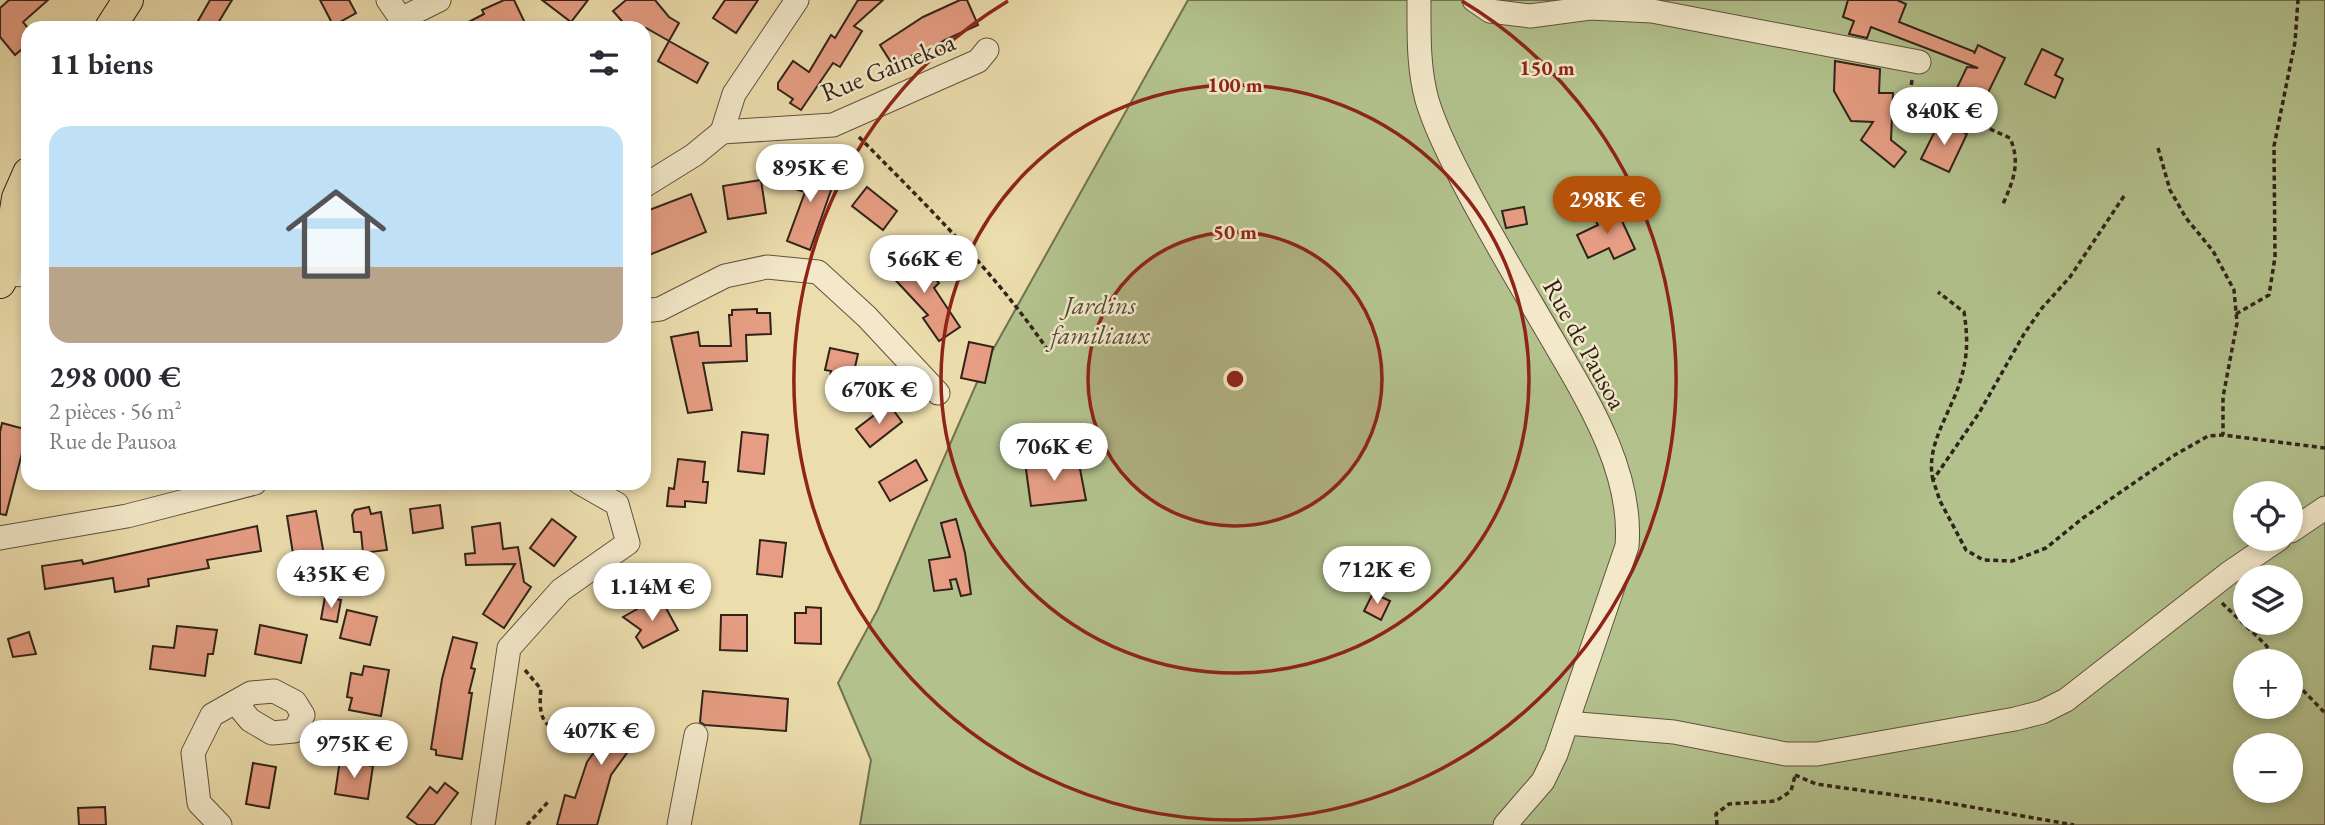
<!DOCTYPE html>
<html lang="fr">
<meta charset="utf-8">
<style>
body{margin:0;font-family:"EB Garamond",serif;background:#f7f7f7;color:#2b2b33;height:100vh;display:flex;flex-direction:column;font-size:26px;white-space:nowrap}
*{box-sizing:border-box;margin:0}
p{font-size:23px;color:#7c7c81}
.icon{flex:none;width:38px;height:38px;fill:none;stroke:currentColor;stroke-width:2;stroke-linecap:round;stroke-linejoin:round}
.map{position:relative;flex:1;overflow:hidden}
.details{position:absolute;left:21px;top:21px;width:630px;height:469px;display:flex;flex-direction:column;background:#fff;border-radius:21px;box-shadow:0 4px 10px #0003}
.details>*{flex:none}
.tools{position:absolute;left:2233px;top:481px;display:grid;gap:14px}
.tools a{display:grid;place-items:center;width:70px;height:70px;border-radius:50%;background:#fff;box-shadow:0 4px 10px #0003;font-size:35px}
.price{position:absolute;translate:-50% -60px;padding:0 16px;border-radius:24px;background:#fff;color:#222;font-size:23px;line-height:46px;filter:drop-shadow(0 2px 4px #0008)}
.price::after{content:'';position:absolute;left:50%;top:42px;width:21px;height:16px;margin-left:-10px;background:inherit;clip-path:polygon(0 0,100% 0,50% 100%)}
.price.selected{background:#b45309;color:#fff}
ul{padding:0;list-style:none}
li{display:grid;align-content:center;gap:14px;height:371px;padding:0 28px}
li span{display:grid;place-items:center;height:217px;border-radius:21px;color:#555}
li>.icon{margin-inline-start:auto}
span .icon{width:126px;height:126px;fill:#fffc;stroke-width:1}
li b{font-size:30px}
h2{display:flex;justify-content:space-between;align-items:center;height:84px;padding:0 28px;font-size:30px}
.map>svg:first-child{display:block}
.green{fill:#b3c28d;stroke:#727253;stroke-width:2;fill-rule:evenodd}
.building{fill:#e69d83;stroke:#312319;stroke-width:2}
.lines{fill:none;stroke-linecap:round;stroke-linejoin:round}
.minor-casing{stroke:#60523e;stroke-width:25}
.major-casing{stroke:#312319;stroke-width:32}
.path{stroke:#312319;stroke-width:3.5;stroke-dasharray:5 3.5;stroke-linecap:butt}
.minor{stroke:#f3e9ca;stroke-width:23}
.major{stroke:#ecddad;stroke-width:30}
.ring{fill:none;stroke:#8f2418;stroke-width:3.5}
.labels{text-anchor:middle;stroke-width:5;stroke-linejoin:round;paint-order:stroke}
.street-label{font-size:26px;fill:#312319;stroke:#f3e9ca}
.park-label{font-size:26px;font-style:italic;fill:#524b36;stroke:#f3e9ca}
.centre{fill:#8f2418;stroke:#f3e9ca;stroke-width:3.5}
.ring-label{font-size:21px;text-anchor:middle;font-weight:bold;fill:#8f2418;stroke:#f3e9ca;stroke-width:5;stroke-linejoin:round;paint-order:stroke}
</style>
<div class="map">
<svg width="2325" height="825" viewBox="0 0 2325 825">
<rect width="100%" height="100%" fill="#ecddad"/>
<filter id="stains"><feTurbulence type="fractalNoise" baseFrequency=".00286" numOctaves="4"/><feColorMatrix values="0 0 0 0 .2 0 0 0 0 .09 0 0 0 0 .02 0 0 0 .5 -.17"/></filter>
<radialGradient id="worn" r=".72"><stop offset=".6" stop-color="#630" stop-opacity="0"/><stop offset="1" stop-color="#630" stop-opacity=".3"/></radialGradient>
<!-- green -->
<path class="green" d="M1188,0H2325V825H860L871,760L838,683L878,609L985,364ZM2245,494H2291V539H2245ZM2245,578H2291V623H2245ZM2245,662H2291V707H2245ZM2245,746H2291V791H2245Z"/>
<!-- building -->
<g class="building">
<polygon points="9,0 48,0 23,22 28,28 28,44 15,55 0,37 0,8"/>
<polygon points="210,0 232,0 215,28 194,28"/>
<polygon points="320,0 349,0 356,13 338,23 332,23"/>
<polygon points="504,0 514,0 525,23 515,28 457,28 484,14 482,10"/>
<polygon points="542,0 588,0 571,22"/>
<polygon points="626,0 655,0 669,17 679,23 669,41 646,28 628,28 613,11"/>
<polygon points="725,0 758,0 736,33 713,18"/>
<polygon points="858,0 883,0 854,26 862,31 840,67 833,63 801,110 790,103 793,99 778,89 778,83 793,61 809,72 831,35 835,38"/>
<polygon points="960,0 967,0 978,25 945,40 915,59 913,55 894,67 880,45 923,17"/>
<polygon points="1848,0 1897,0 1906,4 1899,22 1975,52 1974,54 1978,45 2005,58 1981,107 1954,94 1967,67 1978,68 1871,27 1867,38 1849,34 1854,21 1843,17"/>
<polygon points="669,41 708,63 697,83 658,61"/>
<polygon points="2042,49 2063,59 2055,75 2063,79 2055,98 2025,84"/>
<polygon points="1835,61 1880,69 1879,93 1893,93 1891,140 1906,152 1894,167 1861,140 1873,122 1851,121 1834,91"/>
<polygon points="1940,121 1967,134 1949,172 1921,159"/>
<polygon points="800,164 836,176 810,250 787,241 805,192 792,188"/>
<polygon points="761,180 766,213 728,219 723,186"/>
<polygon points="867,187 897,211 883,230 852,206"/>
<polygon points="691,194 706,232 644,257 644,212"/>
<polygon points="1524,207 1527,224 1506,228 1502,211"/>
<polygon points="1616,208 1635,249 1614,259 1609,248 1588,258 1577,235 1598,225 1594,218"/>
<polygon points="908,251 939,283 934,288 960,327 939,341 923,318 928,315 887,271"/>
<polygon points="757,309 757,313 770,313 771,334 746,335 747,361 703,363 712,410 688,413 671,337 698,332 700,346 731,346 729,315 732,315 732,310"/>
<polygon points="969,342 993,347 985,383 961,378"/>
<polygon points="830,348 858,354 850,389 829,384 831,371 825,370"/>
<polygon points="889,404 902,422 870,447 856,429"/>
<polygon points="2,423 28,430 6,515 0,514 0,432"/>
<polygon points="742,432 768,435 764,474 738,471"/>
<polygon points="678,459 705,462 703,482 708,482 706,503 685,501 685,507 667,506 669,488 674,489"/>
<polygon points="1040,459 1041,466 1067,462 1067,466 1079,464 1086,500 1031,506 1025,462"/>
<polygon points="916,460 927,480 890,501 879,482"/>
<polygon points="440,505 443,528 413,533 410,509"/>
<polygon points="369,507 371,514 381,512 387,550 363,553 361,532 354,532 352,515 355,510"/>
<polygon points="316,511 324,555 294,560 287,516"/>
<polygon points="552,519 576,537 554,566 530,548"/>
<polygon points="956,519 965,553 971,594 961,596 956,579 950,580 952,589 934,591 929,560 950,557 941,523"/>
<polygon points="500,523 503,549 518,547 524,582 531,587 504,628 483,614 515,564 466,565 465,554 475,553 472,527"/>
<polygon points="257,526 261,551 207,560 209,568 148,579 149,586 115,592 113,578 45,589 42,566 82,560 83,564"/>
<polygon points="760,540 786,543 782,577 757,574"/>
<polygon points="1373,593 1390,601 1381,620 1364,611"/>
<polygon points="325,597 341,600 337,622 321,619"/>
<polygon points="661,599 678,630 643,648 636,637 641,630 623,617 648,603 650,606"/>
<polygon points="806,607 821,608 821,644 795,643 795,613 806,613"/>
<polygon points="347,610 377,617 370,645 340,638"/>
<polygon points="721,615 747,615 747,651 720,650"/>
<polygon points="260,625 307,635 301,663 255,654"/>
<polygon points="177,626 217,630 213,654 208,654 205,676 150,669 153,646 174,648"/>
<polygon points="29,632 36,654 13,657 8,639"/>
<polygon points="453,637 477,643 471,668 475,669 469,693 472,693 462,759 436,755 436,750 431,749 442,679"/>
<polygon points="364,666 389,670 381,716 349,710 352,698 347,697 351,673 362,675"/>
<polygon points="703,691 788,699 786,731 705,725 700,722"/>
<polygon points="623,708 648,724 611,775 597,825 557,825 565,795 575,798 587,762 597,748 585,740 602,714 615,722"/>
<polygon points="340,760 373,766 368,799 335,794"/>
<polygon points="253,763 276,767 269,808 246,804"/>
<polygon points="445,783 458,793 434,825 418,825 407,817 430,787 437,793"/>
<polygon points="105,807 106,825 79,825 78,808"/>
</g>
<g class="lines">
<defs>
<g id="minor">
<polyline points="388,0 401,19"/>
<path d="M1419,0C1419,34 1418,67 1427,100C1435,127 1448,153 1461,178C1490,235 1523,289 1555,344C1590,404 1633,474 1627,546L1556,754L1543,781L1505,825"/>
<polyline points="1474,0 1490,11 1530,16 1590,8 1652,11 1919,62"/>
<polyline points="397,28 401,19 439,0"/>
<polyline points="722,132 833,125 978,61 987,50"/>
<polyline points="722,132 734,94 797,0"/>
<polyline points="644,186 694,155 722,132"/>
<polyline points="5,274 28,275"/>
<polyline points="644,311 660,309 725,276 767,267 818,272 867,317 938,393"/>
<polyline points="2291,531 2325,508"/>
<polyline points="0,538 127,516 255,483"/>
<polyline points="1567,723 1674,732 1786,754 1817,754 2015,719 2042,712 2066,700 2229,573 2279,539"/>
<polyline points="220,825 199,803 193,753 212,715 251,693 274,691 295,702 303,715 294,731 272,733 250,720 236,703"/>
<polyline points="483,825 509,648 561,590 628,543 617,504 580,483"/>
<polyline points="679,825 696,735"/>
</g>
<g id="major">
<polyline points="110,28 128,0"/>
<polyline points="0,283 5,274 17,198 28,173"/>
</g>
</defs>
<!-- minor casing -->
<use href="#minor" class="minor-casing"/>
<!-- major casing -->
<use href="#major" class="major-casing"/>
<!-- path -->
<g class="path">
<path d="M1912,80L1911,87L1914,100L1929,105L1941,107L2010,138C2021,163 2013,181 2003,204"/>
<path d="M859,137C926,205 996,273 1049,352"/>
<polyline points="2158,148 2170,190 2186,218 2213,251 2234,290 2237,323 2223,397 2223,435"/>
<polyline points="2124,196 2070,277 2042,308 2024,334 1979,413 1933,480 1940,501 1966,550 1983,560 2012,561 2046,548 2083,518 2173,456 2208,436 2223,435 2325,448"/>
<polyline points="2236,314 2269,295 2275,257 2274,146 2295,42 2298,0"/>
<path d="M1933,480C1925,446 1950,414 1960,382C1968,356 1968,338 1964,312L1938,292"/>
<polyline points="2222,603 2265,644 2278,662"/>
<path d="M525,670L541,689C537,721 547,738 581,723"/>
<polyline points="2291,678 2325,713"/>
<polyline points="1795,775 1816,784 1937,801 2074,825"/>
<polyline points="527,825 548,802"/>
<polyline points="1717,825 1716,814 1729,804 1776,801 1791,791 1795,776"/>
</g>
<!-- minor -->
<use href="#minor" class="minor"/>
<!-- major -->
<use href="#major" class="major"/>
</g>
<!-- distance rings -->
<circle cx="1235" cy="379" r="147" fill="#8f2418" fill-opacity=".12"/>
<g class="ring">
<circle cx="1235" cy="379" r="147"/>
<circle cx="1235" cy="379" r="294"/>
<path d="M1462 1A441 441 0 1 1 1008 1"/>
</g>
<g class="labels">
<!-- street labels -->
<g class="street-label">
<text transform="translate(888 67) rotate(-22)" y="9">Rue Gainekoa</text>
<text transform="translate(1585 344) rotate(61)" y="9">Rue de Pausoa</text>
</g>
<!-- park labels -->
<g class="park-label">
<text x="1100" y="314">Jardins<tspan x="1100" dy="30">familiaux</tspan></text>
</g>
</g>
<circle cx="1235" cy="379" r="10" class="centre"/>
<g class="ring-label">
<text x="1547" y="75">150 m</text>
<text x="1235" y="92">100 m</text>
<text x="1235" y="239">50 m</text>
</g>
<rect width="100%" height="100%" filter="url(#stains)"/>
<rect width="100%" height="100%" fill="url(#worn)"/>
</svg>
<div class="tools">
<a><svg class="icon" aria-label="locate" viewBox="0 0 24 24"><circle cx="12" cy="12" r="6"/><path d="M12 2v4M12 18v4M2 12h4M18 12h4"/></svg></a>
<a><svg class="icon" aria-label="layers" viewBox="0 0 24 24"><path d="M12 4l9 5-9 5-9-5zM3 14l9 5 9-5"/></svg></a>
<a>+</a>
<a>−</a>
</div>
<b class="price" style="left:1944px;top:147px">840K €</b>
<b class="price" style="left:810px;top:204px">895K €</b>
<b class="price selected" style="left:1607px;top:236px">298K €</b>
<b class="price" style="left:924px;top:295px">566K €</b>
<b class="price" style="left:879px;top:426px">670K €</b>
<b class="price" style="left:1054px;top:483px">706K €</b>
<b class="price" style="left:1377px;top:606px">712K €</b>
<b class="price" style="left:331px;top:610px">435K €</b>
<b class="price" style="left:652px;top:623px">1.14M €</b>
<b class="price" style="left:601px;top:767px">407K €</b>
<b class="price" style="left:354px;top:780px">975K €</b>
<section class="details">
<h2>11 biens<svg class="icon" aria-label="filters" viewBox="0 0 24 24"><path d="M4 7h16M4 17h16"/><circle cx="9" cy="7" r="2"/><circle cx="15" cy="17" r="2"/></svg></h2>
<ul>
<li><span style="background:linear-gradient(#bfe0f5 65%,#b9a48a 0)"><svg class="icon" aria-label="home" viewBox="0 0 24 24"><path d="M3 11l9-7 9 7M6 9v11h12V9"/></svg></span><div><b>298 000 €</b><p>2 pièces · 56 m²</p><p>Rue de Pausoa</p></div></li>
</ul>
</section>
</div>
